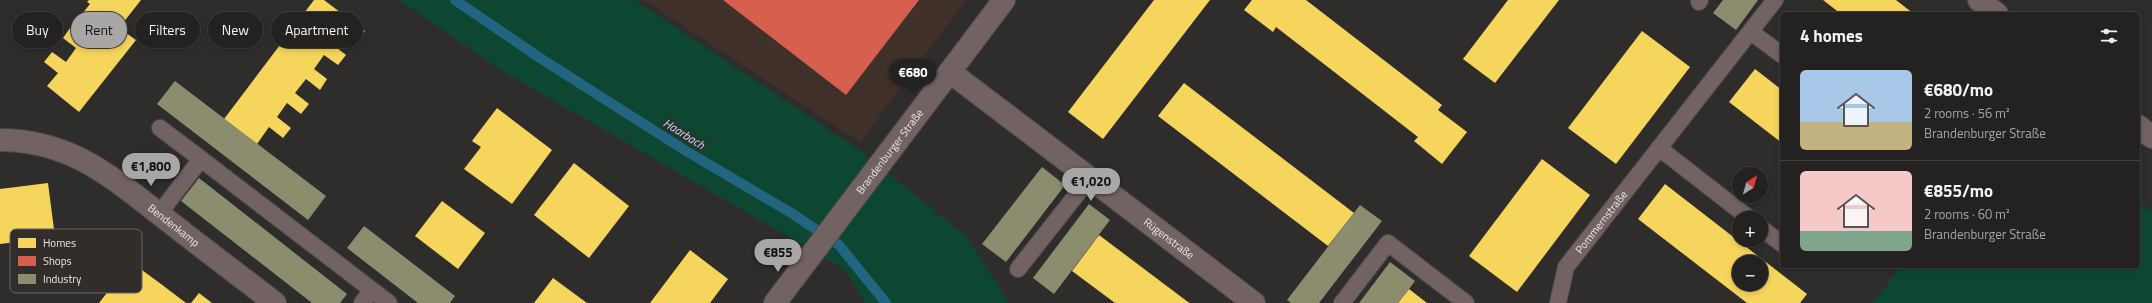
<!DOCTYPE html>
<meta charset="utf-8">
<style>
body{margin:0;font-family:"Titillium Web",sans-serif;background:#2f2f2e;color:#f1f3f6;height:100vh;display:flex;flex-direction:column;font-size:15px;white-space:nowrap}
*{box-sizing:border-box;margin:0}
p{font-size:13px;color:#a3a4a5}
.icon{flex:none;width:22px;height:22px;fill:none;stroke:currentColor;stroke-width:2;stroke-linecap:round;stroke-linejoin:round}
.map{position:relative;flex:1;overflow:hidden}
.sheet{position:absolute;left:1780px;top:12px;width:360px;height:256px;display:flex;flex-direction:column;background:#232221;border-radius:6px;box-shadow:0 2px 6px #0003,0 0 0 1px #403f3f}
.sheet>*{flex:none}
.banner{position:absolute;left:12px;top:12px;width:380px;height:36px;display:flex;gap:8px}
.needle{width:26px;rotate:37deg}
.fabs{position:absolute;left:1732px;top:167px;display:grid;gap:8px}
.fabs a{display:grid;place-items:center;width:36px;height:36px;border-radius:50%;background:#232221;box-shadow:0 2px 6px #0003,0 0 0 1px #403f3f;font-size:20px}
.price{position:absolute;translate:-50% -34px;padding:0 9px;border-radius:14px;background:#a9a7a6;color:#111;font-size:13px;line-height:26px;filter:drop-shadow(0 1px 2px #0008)}
.price::after{content:'';position:absolute;left:50%;top:24px;width:12px;height:9px;margin-left:-6px;background:inherit;clip-path:polygon(0 0,100% 0,50% 100%)}
.price.current{background:#222;color:#fff}
ul{padding:0;list-style:none}
li{display:flex;align-items:center;gap:12px;height:100px;padding:0 20px}
li+li{border-top:1px solid #403f3f}
li span{display:grid;place-items:center;flex:none;width:112px;height:80px;border-radius:6px;color:#555}
li>.icon{margin-inline-start:auto}
span .icon{width:48px;height:48px;fill:#fffc;stroke-width:1}
li b{font-size:17px}
h2{display:flex;justify-content:space-between;align-items:center;height:48px;padding:0 20px;font-size:17px}
.tag{padding:0 14px;border-radius:18px;background:#232221;box-shadow:0 2px 6px #0003,0 0 0 1px #403f3f;font-size:14px;line-height:36px}
.tag.current{background:#a9a7a6;color:#111}
.map>svg:first-child{display:block}
.commercial{fill:#40302a}
.green{fill:#0d4731}
.homes{fill:#f6d55c;fill-rule:evenodd}
.shops{fill:#d6604d}
.industry{fill:#8c8c6e}
.lines{fill:none;stroke-linecap:round;stroke-linejoin:round}
.stream{stroke:#226581;stroke-width:10}
.service-casing{stroke:#4c4b4b;stroke-width:18}
.minor-casing{stroke:#4c4b4b;stroke-width:24}
.service{stroke:#726362;stroke-width:16}
.minor{stroke:#726362;stroke-width:22}
.labels{text-anchor:middle;stroke-width:4;stroke-linejoin:round;paint-order:stroke}
.street-label{font-size:11px;fill:#ebe9e8;stroke:#302d2b}
.water-label{font-size:12px;font-style:italic;fill:#bbe6fd;stroke:#302d2b}
.key{fill:#302d2b;stroke:#686564;stroke-width:1}
.key-label{font-size:11px;fill:#ebe9e8}
</style>
<div class="map">
<svg width="2152" height="303" viewBox="0 0 2152 303">
<rect width="100%" height="100%" fill="#2f2d2c"/>
<!-- commercial -->
<polygon class="commercial" points="644,0 966,0 860,142"/>
<!-- green -->
<g class="green">
<polygon points="399,0 635,0 859,150 967,237 1009,303 865,303 848,274 834,263 504,72"/>
<polygon points="2138,201 2152,212 2152,303 1873,303 1901,266 2138,266"/>
</g>
<!-- homes -->
<g class="homes">
<polygon points="89,0 141,0 119,28 136,40 79,112 47,86 58,73 44,62 52,52 66,62 76,48 63,38 70,28 84,38 95,25 82,14 90,4 87,2"/>
<polygon points="314,0 324,0 365,31 357,41 343,30 332,44 346,55 338,65 324,55 314,69 327,79 320,90 306,79 295,93 309,104 301,114 287,103 277,117 291,128 283,138 269,127 257,144 224,119"/>
<polygon points="1154,0 1210,0 1103,139 1068,112"/>
<polygon points="1252,0 1306,0 1442,105 1438,110 1467,132 1442,164 1414,141 1418,137 1333,71 1276,27 1273,32 1244,10"/>
<polygon points="1508,0 1559,0 1495,83 1463,59"/>
<polygon points="1823,0 1896,0 1914,14 1841,14"/>
<polygon points="1642,31 1690,67 1616,164 1568,128"/>
<polygon points="1755,69 1782,90 1782,143 1729,102"/>
<polygon points="1184,83 1354,213 1328,246 1158,116"/>
<polygon points="497,108 552,150 512,204 464,169 481,147 472,141"/>
<polygon points="1542,159 1590,195 1517,292 1469,256"/>
<polygon points="574,163 629,206 589,258 534,215"/>
<polygon points="48,183 55,237 0,244 0,189"/>
<path d="M1665,184L1807,294L1800,303H1747L1638,219ZM1739,262H1761V284H1739Z"/>
<polygon points="442,201 485,233 458,269 415,236"/>
<polygon points="1099,235 1188,302 1190,303 1115,303 1072,271"/>
<polygon points="690,250 728,279 710,303 650,303"/>
<polygon points="131,262 161,284 186,303 99,303"/>
<polygon points="553,278 587,303 534,303"/>
<polygon points="1409,289 1427,303 1398,303"/>
<polygon points="199,293 212,303 191,303"/>
</g>
<!-- shops -->
<polygon class="shops" points="723,0 919,0 846,95"/>
<!-- industry -->
<g class="industry">
<polygon points="1723,0 1758,0 1736,30 1713,13"/>
<polygon points="175,81 326,196 308,220 157,104"/>
<polygon points="1042,167 1065,185 1006,262 982,244"/>
<polygon points="199,178 347,294 340,303 312,303 181,201"/>
<polygon points="1089,204 1110,220 1054,294 1033,278"/>
<polygon points="1360,205 1382,221 1319,303 1291,303 1287,300"/>
<polygon points="364,226 455,296 450,303 418,303 347,248"/>
<polygon points="1390,262 1415,281 1409,289 1398,303 1359,303"/>
</g>
<g class="lines">
<!-- stream -->
<polyline class="stream" points="455,0 540,58 686,151 793,214 839,245 886,303"/>
<defs>
<g id="service">
<polyline points="1699,2 1700,0"/>
<polyline points="1751,32 1782,55"/>
<polyline points="160,128 201,159"/>
<polyline points="1659,148 1749,218"/>
<polyline points="159,214 201,159 372,290 362,303"/>
<polyline points="1761,228 1782,244"/>
<polyline points="1018,269 1089,179"/>
<polyline points="372,290 389,303"/>
<polyline points="1342,303 1388,243 1466,303"/>
<path id="s1" d="M1558,303L1566,267L1775,0"/>
</g>
<g id="minor">
<polyline points="1979,0 1997,14"/>
<path id="s2" d="M950,72L1254,303"/>
<polyline points="2138,126 2152,137"/>
<path id="s3" d="M0,140C74,140 116,181 171,223C205,250 240,276 275,303"/>
<path id="s4" d="M775,303L1004,0"/>
</g>
</defs>
<!-- service casing -->
<use href="#service" class="service-casing"/>
<!-- minor casing -->
<use href="#minor" class="minor-casing"/>
<!-- service -->
<use href="#service" class="service"/>
<!-- minor -->
<use href="#minor" class="minor"/>
</g>
<g class="labels">
<!-- street labels -->
<g class="street-label">
<text dy="4" stroke="none"><textPath href="#s4" startOffset="190">Brandenburger Straße</textPath></text>
<text dy="4" stroke="none"><textPath href="#s1" startOffset="94">Pommernstraße</textPath></text>
<text dy="4" stroke="none"><textPath href="#s3" startOffset="198">Bendenkamp</textPath></text>
<text dy="4" stroke="none"><textPath href="#s2" startOffset="275">Rügenstraße</textPath></text>
</g>
<!-- water labels -->
<g class="water-label">
<text transform="translate(684 134) rotate(32)" y="4">Haarbach</text>
</g>
</g>
<!-- legend -->
<rect x="10" y="229" width="132" height="64" rx="6" class="key"/>
<rect x="18" y="238" width="18" height="10" fill="#f6d55c"/>
<rect x="18" y="256" width="18" height="10" fill="#d6604d"/>
<rect x="18" y="274" width="18" height="10" fill="#8c8c6e"/>
<g class="key-label">
<text x="43" y="247">Homes</text>
<text x="43" y="265">Shops</text>
<text x="43" y="283">Industry</text>
</g>
</svg>
<div class="fabs">
<a><svg class="needle" viewBox="-14 -14 28 28"><path d="M0-13l5 13h-10z" fill="#e53935"/><path d="M0 13l5-13h-10z" fill="#a3a4a5"/></svg></a>
<a>+</a>
<a>−</a>
</div>
<b class="price current" style="left:913px;top:93px">€680</b>
<b class="price" style="left:151px;top:187px">€1,800</b>
<b class="price" style="left:1091px;top:202px">€1,020</b>
<b class="price" style="left:778px;top:273px">€855</b>
<div class="banner">
<a class="tag">Buy</a>
<a class="tag current">Rent</a>
<a class="tag">Filters</a>
<a class="tag">New</a>
<a class="tag">Apartment</a>
</div>
<section class="sheet">
<h2>4 homes<svg class="icon" aria-label="filters" viewBox="0 0 24 24"><path d="M4 7h16M4 17h16"/><circle cx="9" cy="7" r="2"/><circle cx="15" cy="17" r="2"/></svg></h2>
<ul>
<li><span style="background:linear-gradient(#a9c7e8 65%,#c2b280 0)"><svg class="icon" aria-label="home" viewBox="0 0 24 24"><path d="M3 11l9-7 9 7M6 9v11h12V9"/></svg></span><div><b>€680/mo</b><p>2 rooms · 56 m²</p><p>Brandenburger Straße</p></div></li>
<li><span style="background:linear-gradient(#f6c9c9 75%,#7fa58c 0)"><svg class="icon" aria-label="home" viewBox="0 0 24 24"><path d="M3 11l9-7 9 7M6 9v11h12V9"/></svg></span><div><b>€855/mo</b><p>2 rooms · 60 m²</p><p>Brandenburger Straße</p></div></li>
</ul>
</section>
</div>
